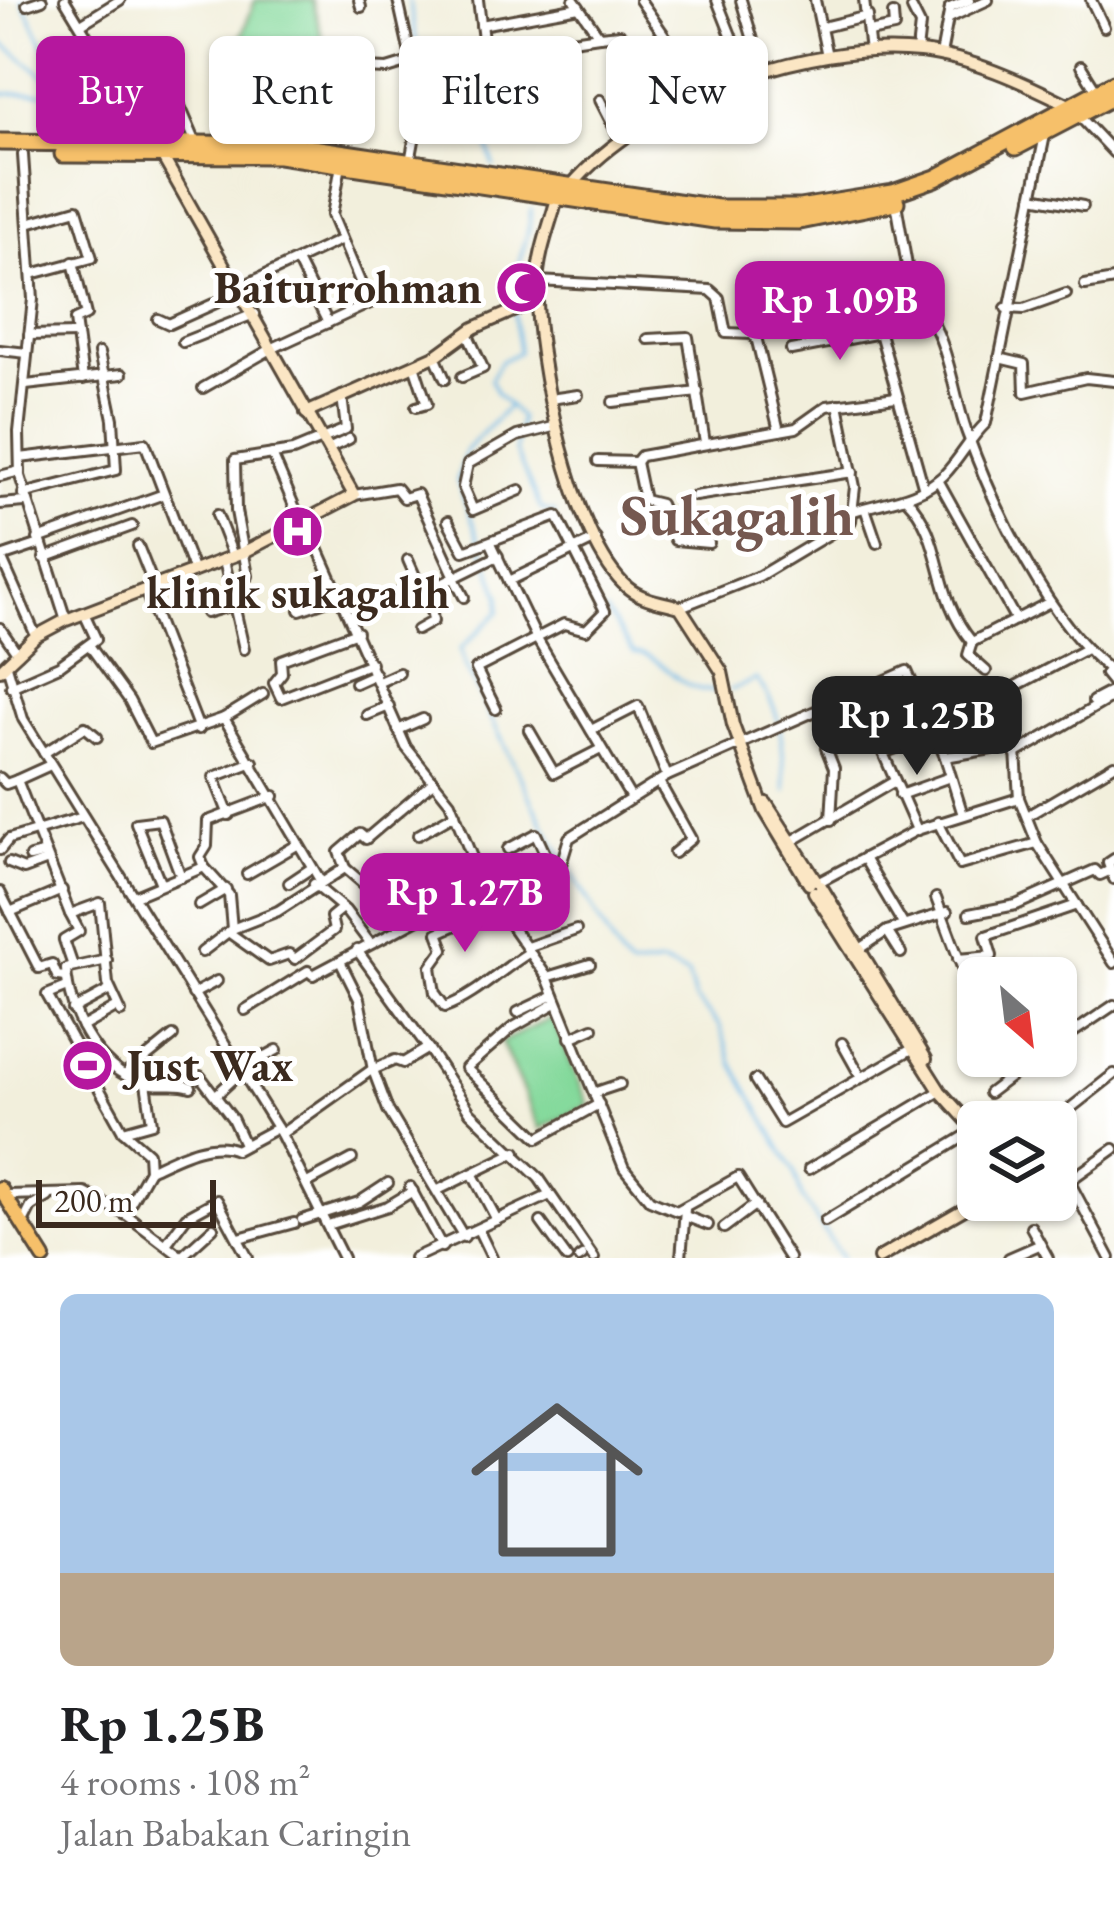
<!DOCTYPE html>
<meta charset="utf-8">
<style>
body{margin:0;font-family:"EB Garamond",serif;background:#f6f6f6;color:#202124;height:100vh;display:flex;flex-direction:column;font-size:45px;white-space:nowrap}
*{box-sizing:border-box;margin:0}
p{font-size:39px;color:#757577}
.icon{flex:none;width:66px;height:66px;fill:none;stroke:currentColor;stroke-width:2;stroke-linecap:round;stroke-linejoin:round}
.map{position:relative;height:1258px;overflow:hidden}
.drawer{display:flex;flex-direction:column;background:#fff;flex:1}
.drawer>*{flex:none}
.guide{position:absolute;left:36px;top:36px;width:1044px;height:108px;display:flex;gap:24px}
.needle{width:78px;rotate:152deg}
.tools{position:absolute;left:957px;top:957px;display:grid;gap:24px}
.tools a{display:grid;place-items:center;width:120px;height:120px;border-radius:18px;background:#fff;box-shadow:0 3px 9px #0004;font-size:60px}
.scale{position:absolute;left:36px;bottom:30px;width:180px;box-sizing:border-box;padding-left:12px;border:6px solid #3b2a1e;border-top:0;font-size:33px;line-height:42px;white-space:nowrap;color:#3b2a1e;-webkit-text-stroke:9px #fff;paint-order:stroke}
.price{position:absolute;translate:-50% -102px;padding:0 27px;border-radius:24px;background:#b5179e;color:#fff;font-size:39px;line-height:78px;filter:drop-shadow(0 3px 6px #0008)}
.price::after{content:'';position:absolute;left:50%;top:72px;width:36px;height:27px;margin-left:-18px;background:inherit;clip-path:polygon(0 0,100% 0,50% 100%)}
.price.on{background:#222;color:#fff}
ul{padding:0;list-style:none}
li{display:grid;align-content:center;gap:24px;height:636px;padding:0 60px}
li+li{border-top:3px solid #e0e0e0}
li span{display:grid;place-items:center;height:372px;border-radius:18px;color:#555}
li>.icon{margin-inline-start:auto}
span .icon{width:216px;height:216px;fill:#fffc;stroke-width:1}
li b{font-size:51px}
.tag{padding:0 42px;border-radius:18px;background:#fff;box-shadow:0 3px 9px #0004;font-size:42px;line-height:108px}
.tag.on{background:#b5179e;color:#fff}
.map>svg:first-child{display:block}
.green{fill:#84d99b;stroke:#60825c;stroke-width:3}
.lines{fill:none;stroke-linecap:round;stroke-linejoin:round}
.stream{stroke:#6db8e6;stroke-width:3}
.street-casing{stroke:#56483a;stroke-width:14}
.secondary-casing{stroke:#56483a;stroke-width:16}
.primary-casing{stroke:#56483a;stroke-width:18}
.highway-casing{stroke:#56483a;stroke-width:21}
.street{stroke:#fff;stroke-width:8}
.secondary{stroke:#fbe6c4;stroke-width:10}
.primary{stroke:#f6c06b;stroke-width:12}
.highway{stroke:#f6c06b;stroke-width:15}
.labels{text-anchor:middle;stroke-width:10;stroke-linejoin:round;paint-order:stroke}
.poi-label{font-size:45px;font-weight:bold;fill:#3b2a1e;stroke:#fff;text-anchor:end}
.district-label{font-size:57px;font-weight:bold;fill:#755850;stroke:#fff}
</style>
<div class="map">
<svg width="1114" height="1258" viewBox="0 0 1114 1258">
<rect width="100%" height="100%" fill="#fff"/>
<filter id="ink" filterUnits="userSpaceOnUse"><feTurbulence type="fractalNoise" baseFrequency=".00833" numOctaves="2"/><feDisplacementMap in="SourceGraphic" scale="24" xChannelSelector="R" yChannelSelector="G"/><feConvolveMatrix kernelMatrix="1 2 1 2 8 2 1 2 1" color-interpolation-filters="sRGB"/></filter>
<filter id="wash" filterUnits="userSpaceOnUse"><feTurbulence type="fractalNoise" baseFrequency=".004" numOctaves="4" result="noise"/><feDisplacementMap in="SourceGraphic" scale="48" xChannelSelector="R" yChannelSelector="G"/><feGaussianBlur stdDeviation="2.7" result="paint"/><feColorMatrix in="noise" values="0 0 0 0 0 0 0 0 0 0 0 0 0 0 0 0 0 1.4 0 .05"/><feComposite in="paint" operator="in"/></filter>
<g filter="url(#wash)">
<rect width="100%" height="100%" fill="#f2efdc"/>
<!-- green -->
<g class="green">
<path d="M255,0H312L328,59L288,67L285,95L253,108L259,131L249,134C214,76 237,55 255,0Z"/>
<polygon points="552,1018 589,1105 540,1129 501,1042"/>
</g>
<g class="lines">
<!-- stream -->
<g class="stream">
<polyline points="409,0 421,67"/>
<path d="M0,41C30,67 77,90 81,134"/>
<polyline points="424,76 431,97 472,93 494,166"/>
<polyline points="0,94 47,93 57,85 58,75 22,0"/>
<path d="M513,304C513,264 531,239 531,209"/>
<polyline points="514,313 519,352 501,361 490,379 497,394 520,417 515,451 541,509 555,513"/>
<polyline points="509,406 466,450 457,481 500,595 499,612 460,649 465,665 543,823 621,958 630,968 662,964 688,975 695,999 720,1026 732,1062 794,1171 802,1198 842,1258"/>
<path d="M606,612L634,653C667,654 672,694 722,691"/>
<path d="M731,690L756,679C786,714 781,747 786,791"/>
</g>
</g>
</g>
<g filter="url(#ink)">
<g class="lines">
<defs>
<g id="street">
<polyline points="65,0 151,142"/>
<polyline points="359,0 361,7"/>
<polyline points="398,0 421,103 410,162"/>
<polyline points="478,0 488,79"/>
<polyline points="574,0 599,36 620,34 638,60 682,103"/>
<polyline points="640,0 705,94"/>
<polyline points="717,0 747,76"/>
<polyline points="741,0 763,73"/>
<polyline points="815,0 827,56"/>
<polyline points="864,0 870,52"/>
<polyline points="1091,0 1104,27"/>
<polyline points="27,5 42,0"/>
<polyline points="950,8 969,0"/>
<polyline points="912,9 920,25 917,51"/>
<polyline points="949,18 988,0"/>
<polyline points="81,24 120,0"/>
<polyline points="481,25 579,7"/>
<polyline points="823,27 868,16"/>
<polyline points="869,32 894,27 893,14"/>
<polyline points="485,53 599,36"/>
<polyline points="941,55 950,8"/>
<polyline points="51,65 94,45"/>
<polyline points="1081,66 1096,90"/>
<polyline points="108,68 147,56 167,67 180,106 137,118"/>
<polyline points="363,68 387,69 410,62"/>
<polyline points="413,74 451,64"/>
<polyline points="600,100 619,137"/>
<polyline points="180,106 196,143"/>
<polyline points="1078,115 1114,153"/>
<polyline points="23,155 33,299 19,432 20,476 66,620"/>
<polyline points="341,165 332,215 369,303"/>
<polyline points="1032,197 1083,206"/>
<path d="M896,203L913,300C948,325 952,392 967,433C994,507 1050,626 1114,673"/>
<polyline points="28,223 77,209 92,258 32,274"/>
<polyline points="297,261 328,323"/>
<polyline points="73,262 86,315 75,320 83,379"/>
<polyline points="537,281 710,290 719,298 726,333 752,334 757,341 779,431"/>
<polyline points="251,282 340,240"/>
<polyline points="1085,285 1114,280"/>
<polyline points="909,286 879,294 880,333 924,489"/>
<polyline points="1006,308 1024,309 1066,294"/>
<polyline points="158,319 169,324 240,292"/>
<polyline points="29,335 77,334"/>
<polyline points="648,339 688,337 705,443"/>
<polyline points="183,342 254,314"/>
<polyline points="0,350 27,353"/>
<polyline points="791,350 880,333"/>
<polyline points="435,356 445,379"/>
<polyline points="999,358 1024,364 1025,392 1086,378 1114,381"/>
<polyline points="414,365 427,404 416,407"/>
<polyline points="462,377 483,368 467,333"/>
<polyline points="26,385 122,374"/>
<polyline points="203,388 273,348 405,287"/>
<polyline points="550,399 578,395"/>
<polyline points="613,402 698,392"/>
<polyline points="328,449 349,439"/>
<polyline points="272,454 301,522"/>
<polyline points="20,458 145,443 194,572"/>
<polyline points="598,461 636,462"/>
<polyline points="636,462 641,456 796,428 827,406 896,397"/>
<polyline points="636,462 644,500 660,504 675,540 709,543"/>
<polyline points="0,476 20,471"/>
<polyline points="938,480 1016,620"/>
<polyline points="520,490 473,510 463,487 468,464 517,436 553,427"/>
<polyline points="23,494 116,470 113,419 99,353"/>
<polyline points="354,495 396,488 404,498 417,494 455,577"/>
<polyline points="695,496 853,472"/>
<path d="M906,498C946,539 931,592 972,642L1050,602"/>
<polyline points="0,504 25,502"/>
<polyline points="865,508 877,543"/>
<path d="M854,511C885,501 919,499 944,475C960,459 969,439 986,423L1045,135"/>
<polyline points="217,515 233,556"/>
<polyline points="306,521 406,747 450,802 483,885 547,977 624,1168 650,1200 677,1211 738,1177 789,1258"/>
<polyline points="448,521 464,551 557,516 605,611 586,630 564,624 476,669 496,709"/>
<polyline points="38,539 164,494"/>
<polyline points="596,539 509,581 537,639 631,798"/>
<polyline points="491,543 509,581"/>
<polyline points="138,546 154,586"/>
<polyline points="1,557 36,636"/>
<polyline points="1,557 40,544"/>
<polyline points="44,558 132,526"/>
<polyline points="224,560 244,649"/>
<polyline points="408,560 432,614 433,621 417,630"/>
<polyline points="248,576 236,511 235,460 293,451 346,429 342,396"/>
<polyline points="454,578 464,597"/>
<polyline points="145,590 199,729"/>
<polyline points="423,593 498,556"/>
<polyline points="680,607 759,576 851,521 855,487 838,404"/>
<polyline points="300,610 340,596"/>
<polyline points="206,613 236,604"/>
<polyline points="350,616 418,584"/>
<polyline points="0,628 18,654"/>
<polyline points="357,632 281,660 282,673 274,683 281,698 371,663"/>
<polyline points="972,642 968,655 986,671"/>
<polyline points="89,645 129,700 151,743 224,718 320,880"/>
<polyline points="1084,650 1012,688 1019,798 1037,843 1114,963"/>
<polyline points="7,666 23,719 281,1134 343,1258"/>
<polyline points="1109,669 1105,674 1114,685"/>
<polyline points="379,682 399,673"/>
<polyline points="355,683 375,674"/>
<polyline points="11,687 59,666 96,639 84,613"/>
<polyline points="856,689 883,753"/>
<polyline points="1093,701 1114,690"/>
<polyline points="367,715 389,706"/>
<polyline points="224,718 263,694"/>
<polyline points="398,730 423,719"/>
<polyline points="529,730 554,773 601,749"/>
<polyline points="591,730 638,706 667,776"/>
<polyline points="826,748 834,768 831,820"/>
<polyline points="44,753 85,727 97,737"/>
<polyline points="1015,754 1114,696"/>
<polyline points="945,757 963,815"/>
<polyline points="48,766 17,780 70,914 100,903 108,984 121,1012"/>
<polyline points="0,778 6,784 17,780"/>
<polyline points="659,782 691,839 674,853"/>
<polyline points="900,795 950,777"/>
<polyline points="229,815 214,777 253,762"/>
<polyline points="1027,816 1114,765"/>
<polyline points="938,822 960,865 1037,843"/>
<polyline points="917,830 883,753 935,734"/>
<polyline points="418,835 455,814"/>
<polyline points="787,844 895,781"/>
<polyline points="508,849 536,834 554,873"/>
<polyline points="0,850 9,839 83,817"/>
<polyline points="30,857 46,853"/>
<polyline points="864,858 903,924"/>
<polyline points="1114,859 1108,863 1114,879"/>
<polyline points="9,863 24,869 48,860"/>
<polyline points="204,867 200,857 207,846 208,821 274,796"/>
<polyline points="204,867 229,895 232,929"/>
<polyline points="345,868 339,852 360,834 366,839 433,782"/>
<polyline points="247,874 297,845"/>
<polyline points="453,878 475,866"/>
<polyline points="819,882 917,830 1019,798"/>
<polyline points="289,883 310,869"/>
<polyline points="161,884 136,823 160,820 181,877"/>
<polyline points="314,884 345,910 369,942"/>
<polyline points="0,892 39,968 52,964 57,976 66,977"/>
<polyline points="135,896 204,867"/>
<polyline points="936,898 978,1010"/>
<polyline points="199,905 226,889"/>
<path d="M497,907L438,933L444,949L431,967L435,993L445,1007C476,996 500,970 530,952"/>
<polyline points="10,912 62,890"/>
<polyline points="70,914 79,931 64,940 73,966"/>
<polyline points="501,914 560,868 569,838 667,776 907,671 945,757 1015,745"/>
<polyline points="969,914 1016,905 1095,870 1100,875 1111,870"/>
<polyline points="887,931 901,953"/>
<polyline points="231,934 269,961 289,954 295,959 334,930 331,917 342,908"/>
<polyline points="527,947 576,930"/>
<polyline points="860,949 887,931 947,912"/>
<polyline points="202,952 232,929 278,911 345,868 372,891 399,927"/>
<polyline points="958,959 992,956 986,936 1077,905"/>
<path d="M107,960L66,969C68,1014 101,1080 153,1084C167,1086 176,1082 191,1087"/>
<polyline points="341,963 359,999 373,1070 388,1110 464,1237"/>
<polyline points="547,977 590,964"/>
<polyline points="67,987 47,995 123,1131 148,1153 149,1170 124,1214"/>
<polyline points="193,994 217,981"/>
<polyline points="556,1003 512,1028 466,1068 538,1138 599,1104"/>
<polyline points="73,1010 110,990"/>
<polyline points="245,1010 308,971 313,975 483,885"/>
<polyline points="518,1012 554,995"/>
<polyline points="82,1027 114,1009"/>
<polyline points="570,1038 593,1028"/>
<polyline points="842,1043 861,1077"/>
<polyline points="1056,1044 1114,1005"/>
<polyline points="428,1048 470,1112 539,1178 594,1258"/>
<polyline points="1007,1056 1017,1071"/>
<polyline points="240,1070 277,1050"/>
<polyline points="127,1073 173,1036"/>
<polyline points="191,1078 200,1076 232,1118 244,1144"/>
<polyline points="755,1080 782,1123 912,1049"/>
<polyline points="596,1092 620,1084"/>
<polyline points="989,1093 1038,1056"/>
<polyline points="216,1095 241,1072"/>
<polyline points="1053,1122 1114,1074"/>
<polyline points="123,1131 152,1123 146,1083"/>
<polyline points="281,1134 370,1071 395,1060 403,1063 428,1048 357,950"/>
<polyline points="809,1169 940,1091"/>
<path d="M149,1170C173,1159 210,1138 236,1150L277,1128"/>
<polyline points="473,1175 497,1220"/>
<polyline points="307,1183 352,1159"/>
<polyline points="410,1187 442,1247"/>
<polyline points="438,1190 516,1152"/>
<polyline points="7,1195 85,1193 128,1216 183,1258"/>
<polyline points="685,1216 708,1225"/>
<polyline points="302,1220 359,1202 388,1183"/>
<polyline points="825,1221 975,1130"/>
<polyline points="541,1222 567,1258"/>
<polyline points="23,1223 31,1207 48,1197"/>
<polyline points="328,1225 388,1206 413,1191"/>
<polyline points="1031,1227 1048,1258"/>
<polyline points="724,1228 756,1204"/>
<polyline points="478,1229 492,1258"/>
<polyline points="239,1238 294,1223"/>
<polyline points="166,1244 186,1217 217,1200 248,1258"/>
<polyline points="181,1257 213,1228"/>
<polyline points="414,1258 550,1195"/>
<polyline points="579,1258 582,1256"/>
<polyline points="681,1258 685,1209"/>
<polyline points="1009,1258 1039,1245"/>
<polyline points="1110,1258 1069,1181 1114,1149"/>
</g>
<g id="secondary">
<path d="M571,186C644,100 807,40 920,52C969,57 1023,82 1067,104"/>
<path d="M558,195C550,225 538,253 537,285C534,355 573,543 628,588C643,600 663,602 680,607L722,672L733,725L765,811L809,884"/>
<polyline points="306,413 437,355 474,328 536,301"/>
<polyline points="0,670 36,636 66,620 244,552 354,495 161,154"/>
<polyline points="766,803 816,880"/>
<polyline points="821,886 926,1059"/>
<polyline points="814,892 940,1091 978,1133"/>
<polyline points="879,1258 980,1200"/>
</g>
<polyline id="primary" points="0,1188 44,1258"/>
<g id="highway">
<polyline points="0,142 292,145 717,208 799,208 893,193 936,178 1114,83"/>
<polyline points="1016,147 1114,96"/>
<polyline points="63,154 279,155 715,220 800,221 896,202"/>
</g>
</defs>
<!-- street casing -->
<use href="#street" class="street-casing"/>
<!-- secondary casing -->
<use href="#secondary" class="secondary-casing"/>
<!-- primary casing -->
<use href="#primary" class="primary-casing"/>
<!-- highway casing -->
<use href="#highway" class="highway-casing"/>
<!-- street -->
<use href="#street" class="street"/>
<!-- secondary -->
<use href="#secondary" class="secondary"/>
<!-- primary -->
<use href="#primary" class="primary"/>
<!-- highway -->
<use href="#highway" class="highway"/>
</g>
</g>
<!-- icons -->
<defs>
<symbol id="mosque-disc" viewBox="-11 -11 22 22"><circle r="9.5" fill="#b5179e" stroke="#fff"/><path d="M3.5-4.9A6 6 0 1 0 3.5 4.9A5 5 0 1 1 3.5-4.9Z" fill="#fff"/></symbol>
<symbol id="hospital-disc" viewBox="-11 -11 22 22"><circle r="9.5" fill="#b5179e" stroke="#fff"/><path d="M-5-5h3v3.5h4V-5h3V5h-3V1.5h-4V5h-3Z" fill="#fff"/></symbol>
<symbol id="stadium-disc" viewBox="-11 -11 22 22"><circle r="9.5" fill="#b5179e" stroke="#fff"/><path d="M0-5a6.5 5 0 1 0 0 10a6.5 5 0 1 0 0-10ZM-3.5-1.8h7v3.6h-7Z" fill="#fff"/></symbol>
</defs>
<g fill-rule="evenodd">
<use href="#mosque-disc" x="492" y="258" width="59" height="59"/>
<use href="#hospital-disc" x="268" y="502" width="59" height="59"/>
<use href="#stadium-disc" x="58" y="1036" width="59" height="59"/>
</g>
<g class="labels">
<!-- poi labels -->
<g class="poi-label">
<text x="482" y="303">Baiturrohman</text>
<text x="298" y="608" text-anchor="middle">klinik sukagalih</text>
<text x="126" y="1081" text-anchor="start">Just Wax</text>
</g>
<!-- district labels -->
<g class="district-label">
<text x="737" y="535">Sukagalih</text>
</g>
</g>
</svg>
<div class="tools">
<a><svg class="needle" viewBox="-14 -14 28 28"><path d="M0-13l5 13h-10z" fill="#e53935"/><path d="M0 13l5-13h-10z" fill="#757577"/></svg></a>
<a><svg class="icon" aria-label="layers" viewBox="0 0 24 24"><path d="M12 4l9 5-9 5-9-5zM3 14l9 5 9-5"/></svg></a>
</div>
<div class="scale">200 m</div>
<b class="price" style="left:840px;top:363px">Rp 1.09B</b>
<b class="price on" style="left:917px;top:778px">Rp 1.25B</b>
<b class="price" style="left:465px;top:955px">Rp 1.27B</b>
<div class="guide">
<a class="tag on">Buy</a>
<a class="tag">Rent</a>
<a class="tag">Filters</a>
<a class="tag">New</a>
</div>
</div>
<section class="drawer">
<ul>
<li><span style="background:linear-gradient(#a9c7e8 75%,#b9a48a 0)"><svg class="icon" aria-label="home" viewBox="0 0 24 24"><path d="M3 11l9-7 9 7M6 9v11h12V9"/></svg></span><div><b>Rp 1.25B</b><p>4 rooms · 108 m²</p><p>Jalan Babakan Caringin</p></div></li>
</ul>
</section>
